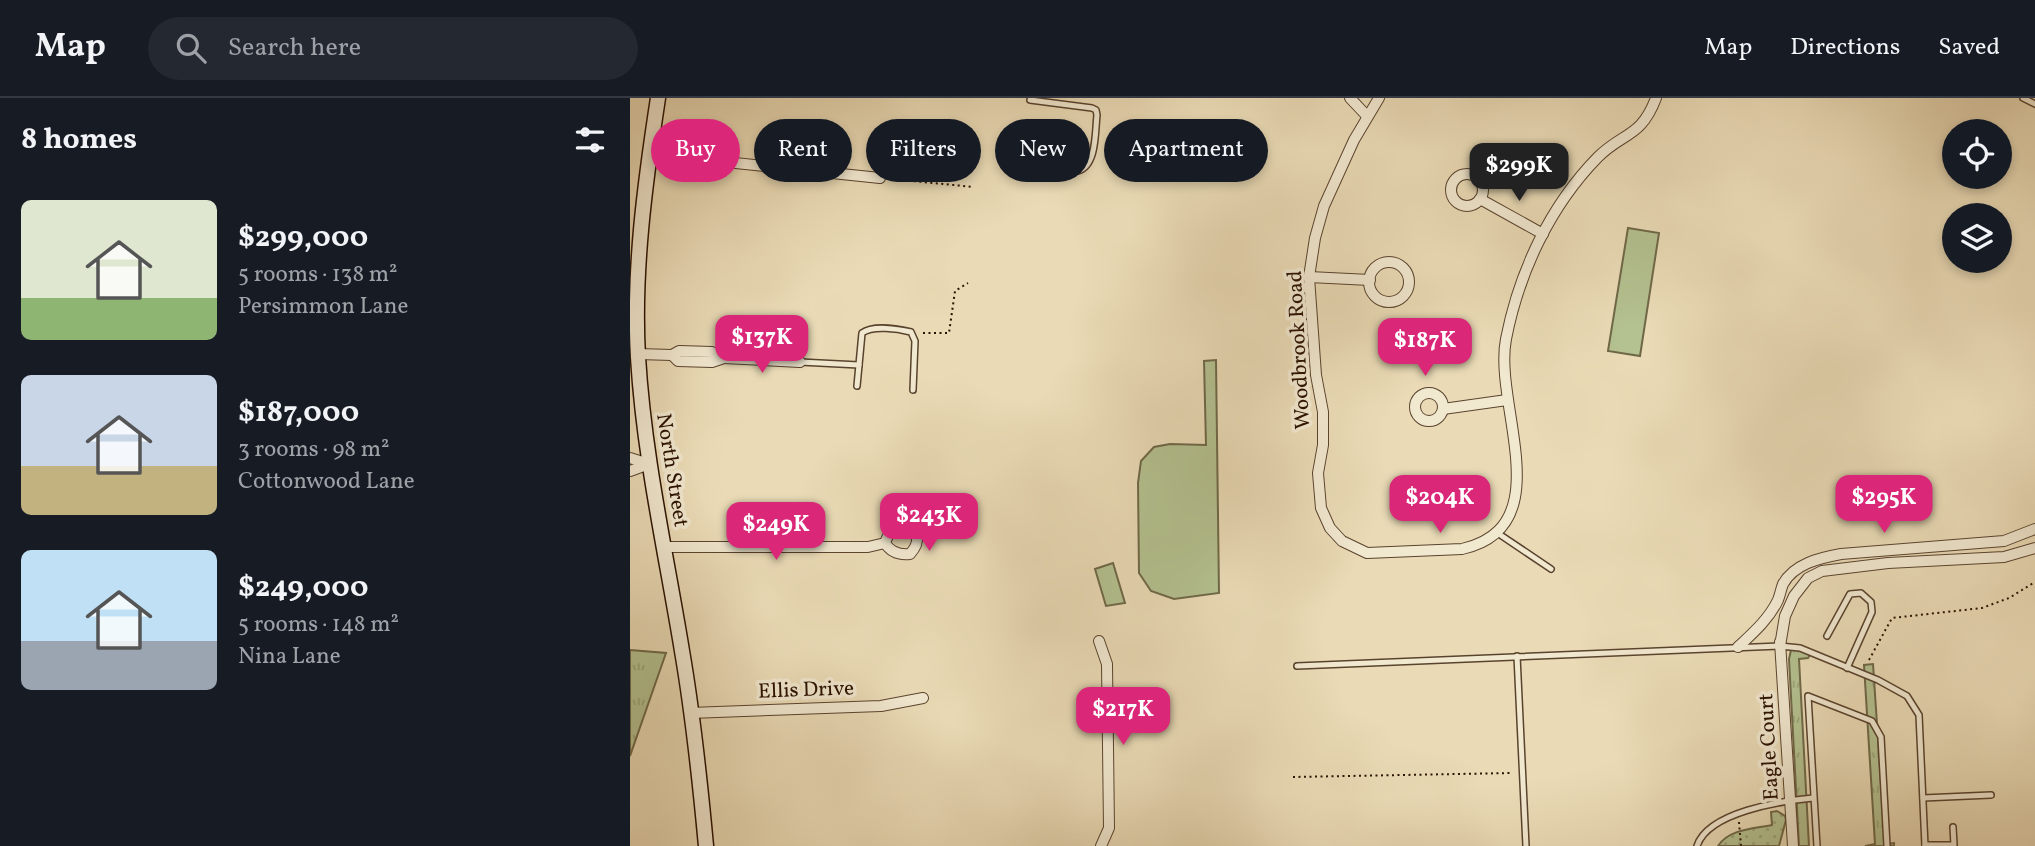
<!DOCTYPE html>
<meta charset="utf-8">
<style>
body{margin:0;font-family:Vollkorn,serif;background:#242831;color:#f1f3f6;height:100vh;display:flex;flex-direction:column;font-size:26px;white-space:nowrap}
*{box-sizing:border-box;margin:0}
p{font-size:23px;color:#9ea1a6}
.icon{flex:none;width:38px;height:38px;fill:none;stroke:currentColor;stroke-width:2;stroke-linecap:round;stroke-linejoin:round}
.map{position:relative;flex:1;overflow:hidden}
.details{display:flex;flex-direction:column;background:#171b24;width:630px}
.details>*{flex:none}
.top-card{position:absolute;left:21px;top:21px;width:665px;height:63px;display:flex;gap:14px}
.buttons{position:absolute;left:1312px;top:21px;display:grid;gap:14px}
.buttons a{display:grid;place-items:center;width:70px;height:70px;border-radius:50%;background:#171b24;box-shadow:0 4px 10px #0003;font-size:35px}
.price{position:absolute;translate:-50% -60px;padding:0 16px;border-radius:14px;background:#db2777;color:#fff;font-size:23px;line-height:46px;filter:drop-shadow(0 2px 4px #0008)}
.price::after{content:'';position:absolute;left:50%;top:42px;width:21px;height:16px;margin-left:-10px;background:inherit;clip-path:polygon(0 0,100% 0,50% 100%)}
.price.selected{background:#222;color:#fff}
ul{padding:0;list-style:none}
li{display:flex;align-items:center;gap:21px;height:175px;padding:0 21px}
li span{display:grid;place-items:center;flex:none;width:196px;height:140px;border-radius:10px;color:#555}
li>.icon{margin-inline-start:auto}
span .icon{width:84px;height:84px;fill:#fffc;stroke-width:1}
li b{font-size:30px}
h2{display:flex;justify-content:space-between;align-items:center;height:84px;padding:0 21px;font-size:30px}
.tag{padding:0 24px;border-radius:32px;background:#171b24;box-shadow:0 4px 10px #0003;font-size:24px;line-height:63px}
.tag.selected{background:#db2777;color:#fff}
header{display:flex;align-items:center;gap:42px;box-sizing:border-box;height:98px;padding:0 35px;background:#171b24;border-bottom:2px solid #363941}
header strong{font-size:33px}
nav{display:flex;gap:38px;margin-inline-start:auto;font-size:24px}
.search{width:490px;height:63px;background:#242831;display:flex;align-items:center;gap:18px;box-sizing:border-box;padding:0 24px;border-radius:38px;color:#9ea1a6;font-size:26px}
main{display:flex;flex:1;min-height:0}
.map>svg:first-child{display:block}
.grass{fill:url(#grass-tufts);stroke:#6f6848;stroke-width:2}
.garden{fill:url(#garden-dots);stroke:#6f6848;stroke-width:2}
.pitch{fill:#b4c190;stroke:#6f6848;stroke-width:2}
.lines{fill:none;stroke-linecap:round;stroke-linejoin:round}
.lane-casing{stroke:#5a432e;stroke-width:8}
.street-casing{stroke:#5a432e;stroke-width:12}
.secondary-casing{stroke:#2a1000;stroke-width:17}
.path{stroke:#2a1000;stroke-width:2;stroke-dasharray:2 3.5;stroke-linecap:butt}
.lane{stroke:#f1e8d0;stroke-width:5}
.street{stroke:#f1e8d0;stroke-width:10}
.secondary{stroke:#f1e8d0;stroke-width:14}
.labels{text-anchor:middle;stroke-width:7;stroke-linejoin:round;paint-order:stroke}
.street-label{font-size:21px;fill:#2a1000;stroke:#f1e8d0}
</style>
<header>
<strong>Map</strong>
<div class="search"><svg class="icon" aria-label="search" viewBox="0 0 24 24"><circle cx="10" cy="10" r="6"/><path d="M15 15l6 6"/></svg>Search here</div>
<nav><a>Map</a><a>Directions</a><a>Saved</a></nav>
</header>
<main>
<section class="details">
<h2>8 homes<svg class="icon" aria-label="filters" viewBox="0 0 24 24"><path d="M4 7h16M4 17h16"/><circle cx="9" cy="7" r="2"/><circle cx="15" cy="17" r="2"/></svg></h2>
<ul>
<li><span style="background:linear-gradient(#dfe7d0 70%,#8fb573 0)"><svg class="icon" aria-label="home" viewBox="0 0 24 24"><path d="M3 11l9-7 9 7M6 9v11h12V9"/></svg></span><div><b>$299,000</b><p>5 rooms · 138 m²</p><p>Persimmon Lane</p></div></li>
<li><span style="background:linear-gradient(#c9d6e8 65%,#c2b280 0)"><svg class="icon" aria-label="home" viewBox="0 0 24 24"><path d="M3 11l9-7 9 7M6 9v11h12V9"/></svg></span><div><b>$187,000</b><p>3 rooms · 98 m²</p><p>Cottonwood Lane</p></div></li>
<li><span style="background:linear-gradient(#bfe0f5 65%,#9aa5b1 0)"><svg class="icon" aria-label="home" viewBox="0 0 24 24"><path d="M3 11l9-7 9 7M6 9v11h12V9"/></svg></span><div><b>$249,000</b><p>5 rooms · 148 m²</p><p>Nina Lane</p></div></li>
</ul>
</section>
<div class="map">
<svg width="1405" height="748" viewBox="0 0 1405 748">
<defs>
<pattern id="grass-tufts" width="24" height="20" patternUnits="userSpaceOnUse" patternTransform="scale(1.75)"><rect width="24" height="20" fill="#b4c190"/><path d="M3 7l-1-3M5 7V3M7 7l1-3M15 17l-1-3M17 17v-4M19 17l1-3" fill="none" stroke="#9ba57a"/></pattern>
<pattern id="garden-dots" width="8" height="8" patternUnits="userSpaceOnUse" patternTransform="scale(1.75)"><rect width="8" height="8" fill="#b4c190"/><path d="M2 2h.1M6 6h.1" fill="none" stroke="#9ba57a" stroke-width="1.8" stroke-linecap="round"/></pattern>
</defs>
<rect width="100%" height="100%" fill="#eadbb6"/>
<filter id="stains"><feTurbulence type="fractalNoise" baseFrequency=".00286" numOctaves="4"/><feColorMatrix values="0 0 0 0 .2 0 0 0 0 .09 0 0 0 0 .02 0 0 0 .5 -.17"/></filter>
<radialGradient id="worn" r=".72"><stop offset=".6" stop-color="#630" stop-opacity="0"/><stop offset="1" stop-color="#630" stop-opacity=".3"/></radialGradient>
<!-- grass -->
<g class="grass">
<polygon points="1166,550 1178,553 1180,557 1178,560 1169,561 1179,748 1169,748 1159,561 1161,552"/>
<polygon points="0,552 36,555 0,658"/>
<polygon points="1243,566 1255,746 1264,745 1264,748 1235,748 1245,746 1234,567"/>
</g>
<!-- garden -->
<path class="garden" d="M1147,713L1155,718L1156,722L1149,748H1088C1099,731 1123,731 1142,727L1141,714Z"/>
<!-- pitch -->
<g class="pitch">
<polygon points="998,130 1029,135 1010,258 978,253"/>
<polygon points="586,262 589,495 544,501 521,493 509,475 508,385 511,363 524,349 540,346 576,347 574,263"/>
<polygon points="483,465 495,505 476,508 465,471"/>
</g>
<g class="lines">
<defs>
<g id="lane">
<polyline points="1393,0 1405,6"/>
<path d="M393,68L448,73C467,68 465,33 467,17L466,12L462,10L400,2"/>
<polyline points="170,264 229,267"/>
<path d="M227,288L232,235C243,227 268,231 281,234L285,243L283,292"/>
<polyline points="866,434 921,471"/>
<polyline points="1197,538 1220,496 1231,495 1241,504 1242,514 1217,570"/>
<polyline points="887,558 896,748"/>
<polyline points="667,568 1150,548 1170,550 1248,582 1277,598 1289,617 1295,748"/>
<polyline points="1293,700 1361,697"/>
<polyline points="1295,747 1324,747 1323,729"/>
<path d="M1067,748C1078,714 1151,703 1183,700"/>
<polyline points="1187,748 1178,598 1242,623 1251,639 1257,748"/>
</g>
<g id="street">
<polyline points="720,0 737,18"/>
<path d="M749,0L724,42L694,108L685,140L679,179L686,277L693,314V347L688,375L691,410L700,430L712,443L737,455L832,451C931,429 863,307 876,241C889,174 920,108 968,59C993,34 1011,40 1026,0"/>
<polyline points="19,56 250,80"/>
<circle cx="837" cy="92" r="16"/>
<polyline points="850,101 913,136"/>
<circle cx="759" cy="184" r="20"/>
<polyline points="679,179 740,182"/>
<polyline points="8,256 42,257 49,253 82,254 94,260 170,264"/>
<polyline points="42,257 48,263 82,264 94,260"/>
<circle cx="799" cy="309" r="14"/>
<polyline points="813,311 877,302"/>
<polyline points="0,360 19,366"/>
<polyline points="0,373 19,366"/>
<path d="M275,426C289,433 291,444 280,456C270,457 261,455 255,445C259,434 263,428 275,426Z"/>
<polyline points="33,449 238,449 255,445"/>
<polyline points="469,543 477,566 479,730 471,748"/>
<polyline points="1150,544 1163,748"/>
<polyline points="1150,548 1155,518 1164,498 1178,480 1192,473 1258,465 1374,459 1405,450"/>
<path d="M1108,549C1123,535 1139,521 1148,502C1150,497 1151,491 1153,486C1164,466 1189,460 1211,456L1374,443L1405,431"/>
<polyline points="60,615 251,608 293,600"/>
</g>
<path id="secondary" d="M28,0C15,85 3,173 8,259C14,359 36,455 52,553C63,617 70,683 76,748"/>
</defs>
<!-- lane casing -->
<use href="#lane" class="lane-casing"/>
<!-- street casing -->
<use href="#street" class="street-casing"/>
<!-- secondary casing -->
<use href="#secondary" class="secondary-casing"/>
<!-- path -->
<g class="path">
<polyline points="262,81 344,89"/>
<polyline points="293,235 319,235 325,193 338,185"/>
<polyline points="1239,562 1262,520 1352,510 1379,500 1405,484"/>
<polyline points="663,679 882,675"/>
<polyline points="1109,724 1111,748"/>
</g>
<!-- lane -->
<use href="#lane" class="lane"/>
<!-- street -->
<use href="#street" class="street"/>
<!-- secondary -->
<use href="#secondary" class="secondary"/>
</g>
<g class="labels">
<!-- street labels -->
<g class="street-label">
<text transform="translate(668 252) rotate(-93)" y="7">Woodbrook Road</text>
<text transform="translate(43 372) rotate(81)" y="7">North Street</text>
<text transform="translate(176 591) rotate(-2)" y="7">Ellis Drive</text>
<text transform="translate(1138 649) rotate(-93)" y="7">Eagle Court</text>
</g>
</g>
<rect width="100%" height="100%" filter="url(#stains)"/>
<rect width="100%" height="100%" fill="url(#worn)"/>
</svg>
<div class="buttons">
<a><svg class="icon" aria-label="locate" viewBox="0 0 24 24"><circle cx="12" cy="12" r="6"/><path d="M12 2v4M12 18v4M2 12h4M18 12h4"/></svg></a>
<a><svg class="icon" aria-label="layers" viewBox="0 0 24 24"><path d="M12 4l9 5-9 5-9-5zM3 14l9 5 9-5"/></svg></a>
</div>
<b class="price selected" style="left:889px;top:105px">$299K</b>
<b class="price" style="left:132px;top:277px">$137K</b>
<b class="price" style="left:795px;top:280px">$187K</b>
<b class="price" style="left:810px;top:437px">$204K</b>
<b class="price" style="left:1254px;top:437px">$295K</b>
<b class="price" style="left:299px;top:455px">$243K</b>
<b class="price" style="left:146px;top:464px">$249K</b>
<b class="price" style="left:493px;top:649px">$217K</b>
<div class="top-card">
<a class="tag selected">Buy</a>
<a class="tag">Rent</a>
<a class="tag">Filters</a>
<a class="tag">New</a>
<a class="tag">Apartment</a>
</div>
</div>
</main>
